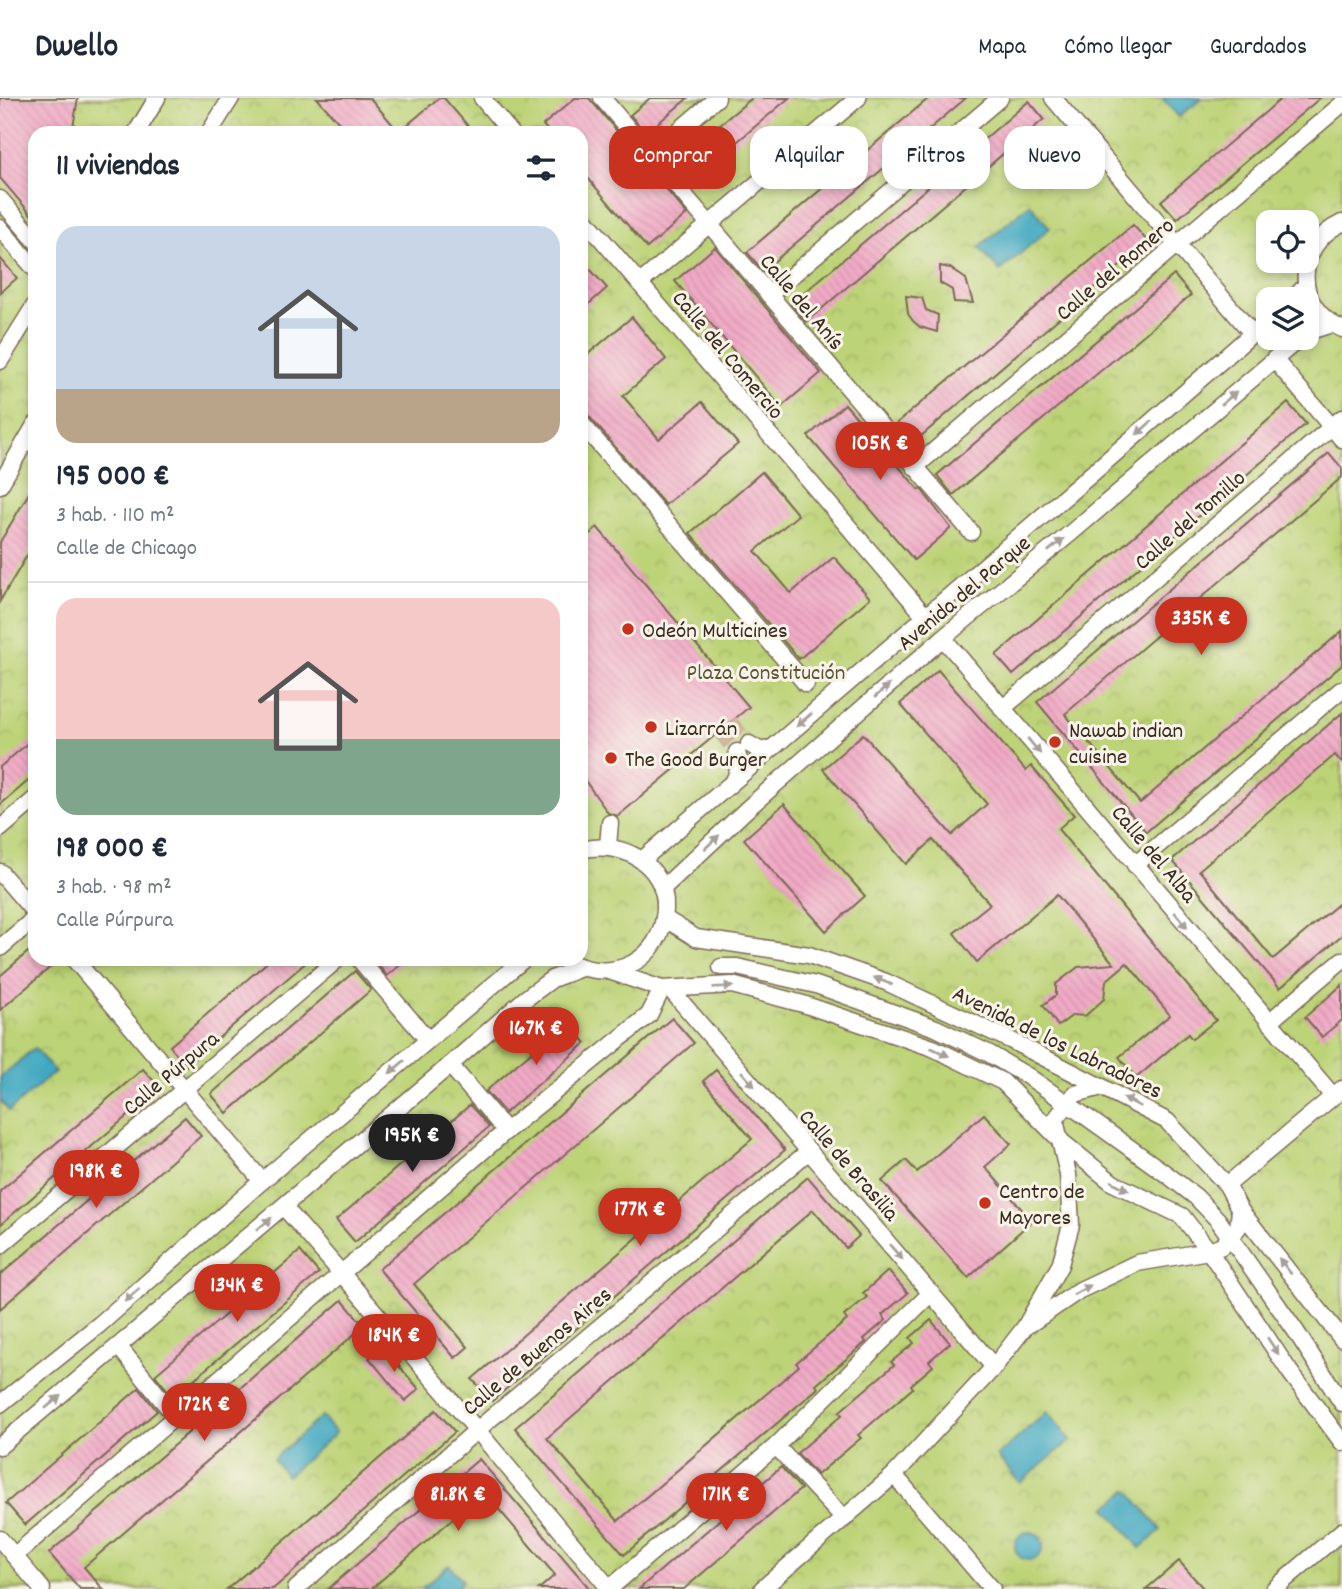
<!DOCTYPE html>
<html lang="es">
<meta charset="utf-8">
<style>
body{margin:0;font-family:Dekko,sans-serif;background:#f2f2f3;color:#1f2937;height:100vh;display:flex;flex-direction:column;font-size:26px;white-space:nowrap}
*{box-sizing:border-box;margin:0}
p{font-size:23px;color:#747a83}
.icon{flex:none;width:38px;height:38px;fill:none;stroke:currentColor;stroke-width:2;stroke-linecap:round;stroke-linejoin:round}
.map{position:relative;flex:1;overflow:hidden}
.details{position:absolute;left:28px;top:28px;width:560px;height:840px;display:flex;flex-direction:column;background:#fff;border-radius:21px;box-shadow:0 4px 10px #0003}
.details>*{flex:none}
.hud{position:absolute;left:609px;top:28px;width:626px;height:63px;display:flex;gap:14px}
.fabs{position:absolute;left:1256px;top:112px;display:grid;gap:14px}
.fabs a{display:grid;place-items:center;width:63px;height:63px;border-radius:14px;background:#fff;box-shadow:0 4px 10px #0003;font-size:35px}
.price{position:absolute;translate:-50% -60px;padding:0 16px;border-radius:24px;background:#c8321e;color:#fff;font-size:23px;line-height:46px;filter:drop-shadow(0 2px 4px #0008)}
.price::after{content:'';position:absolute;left:50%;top:42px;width:21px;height:16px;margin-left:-10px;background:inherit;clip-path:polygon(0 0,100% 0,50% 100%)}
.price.active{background:#222;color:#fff}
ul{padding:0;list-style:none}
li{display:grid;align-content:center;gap:14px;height:371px;padding:0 28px}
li+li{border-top:2px solid #e0e1e3}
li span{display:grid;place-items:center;height:217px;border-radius:21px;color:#555}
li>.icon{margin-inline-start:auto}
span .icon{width:126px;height:126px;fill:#fffc;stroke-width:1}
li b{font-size:30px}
h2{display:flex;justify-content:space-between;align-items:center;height:84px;padding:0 28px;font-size:30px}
.pill{padding:0 24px;border-radius:21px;background:#fff;box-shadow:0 4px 10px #0003;font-size:24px;line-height:63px}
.pill.active{background:#c8321e;color:#fff}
header{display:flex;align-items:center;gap:42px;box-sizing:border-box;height:98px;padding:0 35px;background:#fff;border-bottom:2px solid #e0e1e3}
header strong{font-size:33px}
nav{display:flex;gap:38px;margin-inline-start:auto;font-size:24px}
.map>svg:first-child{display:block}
.park{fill:url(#park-crowns);stroke:#7c7e4a;stroke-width:2;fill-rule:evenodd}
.water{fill:#41a8c1;stroke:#3e6970;stroke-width:2}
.building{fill:url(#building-back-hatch)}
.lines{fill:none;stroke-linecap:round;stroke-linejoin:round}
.street-tunnel{stroke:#cdb99e;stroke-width:16;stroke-dasharray:16 8;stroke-linecap:butt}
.street-casing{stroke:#7b6956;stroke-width:19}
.street{stroke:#fff;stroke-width:16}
.oneway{fill:#a79f9a}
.poi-dot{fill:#c8321e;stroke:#f7f3e8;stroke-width:2.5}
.labels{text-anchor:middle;stroke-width:6;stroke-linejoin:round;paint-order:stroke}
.street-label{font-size:23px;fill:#3b2a1e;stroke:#f7f3e8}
.poi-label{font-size:23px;fill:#3b2a1e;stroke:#f7f3e8;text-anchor:start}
.park-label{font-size:23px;fill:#5c5434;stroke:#f7f3e8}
</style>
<header>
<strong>Dwello</strong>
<nav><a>Mapa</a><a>Cómo llegar</a><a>Guardados</a></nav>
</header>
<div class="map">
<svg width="1342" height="1491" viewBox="0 0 1342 1491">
<defs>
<pattern id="park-crowns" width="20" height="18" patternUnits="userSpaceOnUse" patternTransform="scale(1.75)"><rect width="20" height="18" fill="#bdd377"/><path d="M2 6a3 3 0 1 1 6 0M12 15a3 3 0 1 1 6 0" fill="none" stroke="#a3b566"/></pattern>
<pattern id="building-back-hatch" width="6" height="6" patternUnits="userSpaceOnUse" patternTransform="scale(1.75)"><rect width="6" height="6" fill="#f1aac6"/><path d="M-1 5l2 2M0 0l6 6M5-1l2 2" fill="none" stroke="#d092aa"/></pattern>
</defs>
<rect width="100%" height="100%" fill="#f7f3e8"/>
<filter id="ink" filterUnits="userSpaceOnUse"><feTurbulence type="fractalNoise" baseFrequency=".0143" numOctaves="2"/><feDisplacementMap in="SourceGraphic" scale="14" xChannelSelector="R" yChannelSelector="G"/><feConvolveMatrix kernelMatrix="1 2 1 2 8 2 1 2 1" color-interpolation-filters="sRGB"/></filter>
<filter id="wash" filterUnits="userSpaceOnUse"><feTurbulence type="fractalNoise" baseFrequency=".00686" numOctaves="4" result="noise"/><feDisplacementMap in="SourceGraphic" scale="28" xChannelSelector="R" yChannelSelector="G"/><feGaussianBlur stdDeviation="1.57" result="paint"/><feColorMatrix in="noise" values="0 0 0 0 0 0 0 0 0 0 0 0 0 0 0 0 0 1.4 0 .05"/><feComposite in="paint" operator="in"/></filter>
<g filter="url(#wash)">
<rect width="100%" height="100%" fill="#f2ddbe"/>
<!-- park -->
<path class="park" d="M0,0H1342V1491H0ZM35,35H581V861H35ZM1269,124H1307V163H1269ZM1269,201H1307V240H1269Z"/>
<!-- water -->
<g class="water">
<polygon points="1162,0 1202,0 1179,19"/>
<polygon points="1030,106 1050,130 1000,173 979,149"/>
<polygon points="34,950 55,974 9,1013 0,1002 0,980"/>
<polygon points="1047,1314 1071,1342 1020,1385 997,1358"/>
<polygon points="322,1318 336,1335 287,1378 273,1361"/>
<polygon points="1128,1392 1161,1432 1140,1450 1106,1410"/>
<circle cx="1029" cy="1448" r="14"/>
<polygon points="449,1467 463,1483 455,1491 421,1491"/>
</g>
<g id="blocks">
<!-- building -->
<g class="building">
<polygon points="0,0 78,0 72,35 35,35 35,121 0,80"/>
<polygon points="317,0 370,0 399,34 439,0 444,0 474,35 348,35"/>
<polygon points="575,0 589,0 687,116 647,150 581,72 581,35 550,35 543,27"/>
<polygon points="650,0 688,0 646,35 630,17"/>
<polygon points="752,0 789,0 688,85 672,66"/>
<polygon points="929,0 966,0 763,173 747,154"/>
<polygon points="1282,0 1320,0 1177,121 1161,103"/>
<polygon points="1029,3 1044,21 806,224 791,206"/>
<polygon points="1133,127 1148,144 913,345 897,325"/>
<polygon points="715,149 821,275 781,309 675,183"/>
<polygon points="0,160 17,180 0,195"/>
<polygon points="581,161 607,190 581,213"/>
<polygon points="940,168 950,170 966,181 973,205 954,204 952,192 940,185"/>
<polygon points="1174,177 1191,197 953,397 937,377"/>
<polygon points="906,198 922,200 926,212 938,217 937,234 920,229 913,223 908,216"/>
<polygon points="632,219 666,261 623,298 659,341 702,304 738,346 665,407 581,309 581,262"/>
<polygon points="1288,305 1306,326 1013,577 996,557"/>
<polygon points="845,306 919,392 921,391 951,430 914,462 808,338"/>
<polygon points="1329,355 1342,370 1342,379 1065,616 1140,705 1342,533 1342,567 1146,734 1037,604"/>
<polygon points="762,374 798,417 755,453 791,495 834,459 870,500 799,561 690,435"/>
<polygon points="35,385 35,444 0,503 0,444"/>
<polygon points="597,429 749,609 618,718 608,715 581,677 581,445"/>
<polygon points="938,572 1026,673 1031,668 1074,717 1058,731 1216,922 1192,941 1188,936 1136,980 1119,959 1170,917 1127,865 1106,883 1104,901 1085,918 1073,917 1058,928 1043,907 1056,897 1056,886 1078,869 1114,866 1057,797 977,864 954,835 990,806 933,742 906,766 823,671 863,636 952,737 987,706 900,606"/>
<polygon points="1342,615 1342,665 1335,657 1199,772 1273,861 1342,803 1342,837 1280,890 1172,762"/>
<polygon points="35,639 35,677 0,707 0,669"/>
<polygon points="784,706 865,798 826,833 744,741"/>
<polygon points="35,848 35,861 60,861 0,912 0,878"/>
<polygon points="271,861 310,861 186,968 170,948"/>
<polygon points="373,861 407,861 387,878"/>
<polygon points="355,873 371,892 227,1015 211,996"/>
<polygon points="1342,887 1342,922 1322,939 1305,919"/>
<polygon points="672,920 694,945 414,1186 468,1249 455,1260 379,1171"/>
<polygon points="567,923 586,945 505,1015 486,993"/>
<polygon points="143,971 160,990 0,1127 0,1093"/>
<polygon points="716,972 785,1052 492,1303 472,1281 752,1041 703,983"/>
<polygon points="470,1007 489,1029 355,1144 336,1122"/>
<polygon points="984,1016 1011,1046 985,1069 1032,1123 968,1180 882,1083 906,1062 917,1074"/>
<polygon points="185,1019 201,1038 0,1211 0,1177"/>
<polygon points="808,1079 859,1138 846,1150 813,1112 547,1340 618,1423 799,1268 796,1265 847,1222 844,1218 867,1199 863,1195 888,1173 908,1195 882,1217 886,1222 864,1241 866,1244 816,1287 818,1290 624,1457 515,1330"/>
<polygon points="300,1153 319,1175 173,1299 155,1277"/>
<polygon points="342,1202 364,1228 84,1469 103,1491 80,1491 49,1455"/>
<polygon points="931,1222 950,1245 929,1263 933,1268 911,1287 913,1290 858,1337 861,1340 817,1377 797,1355 842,1317 839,1314 894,1267 891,1264 914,1245 910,1240"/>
<polygon points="382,1249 419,1291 405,1303 369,1260"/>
<polygon points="139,1290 157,1313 25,1427 6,1405"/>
<polygon points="436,1312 455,1334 273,1491 227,1491"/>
<polygon points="479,1361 590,1491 539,1491 555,1477 484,1394 371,1491 328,1491"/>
<polygon points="781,1369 801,1391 684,1491 639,1491"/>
<polygon points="1179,1463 1204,1491 1146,1491"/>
</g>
</g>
</g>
<g filter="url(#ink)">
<use href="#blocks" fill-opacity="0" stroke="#7b6956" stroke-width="2"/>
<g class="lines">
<!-- street-tunnel -->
<g class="street-tunnel">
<polyline points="730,624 749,646"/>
<polyline points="720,633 737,654"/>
</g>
<defs>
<g id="street">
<polyline points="482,0 511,35"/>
<polyline points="602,0 971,434"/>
<polyline points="1053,0 1251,234"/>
<polyline points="136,35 157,0"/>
<polyline points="209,35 231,0"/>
<polyline points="650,57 717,0"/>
<polyline points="0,101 35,142"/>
<polyline points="581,117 925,518"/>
<path d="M1342,125C1294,147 1293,210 1342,231"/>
<polyline points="0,130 35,171"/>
<polyline points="640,185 858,0"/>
<polyline points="769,197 1000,0"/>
<polyline points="1294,201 1306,187"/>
<polyline points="1307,234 1332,226"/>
<polyline points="1274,261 1342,341"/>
<polyline points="0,263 35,207"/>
<polyline points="581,325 806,586"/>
<polyline points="915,369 1342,6"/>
<polyline points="0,387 35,327"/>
<polyline points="943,540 1333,998"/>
<polyline points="1002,611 1342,320"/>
<polyline points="749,646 761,653 772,650"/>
<polyline points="735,681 740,667 737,654"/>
<polyline points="0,731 35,701"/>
<polyline points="608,748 610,725"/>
<polyline points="642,762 1095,373 1269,221"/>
<polyline points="1135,767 1342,591"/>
<polyline points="0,774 35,815"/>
<polyline points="662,791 747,711 943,540 1072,434 1300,240"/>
<polyline points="664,820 696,840 809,857 886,884 1012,943 1167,1023 1227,1087 1240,1112 1342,1241"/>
<polyline points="0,850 35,820"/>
<polyline points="74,861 262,1083"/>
<polyline points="359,861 428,942"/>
<path d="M565,861C604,886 656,869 664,820C673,771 625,740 581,752"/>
<polyline points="721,869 737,869 816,887 936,930 988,955 1029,979 1088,1020 1169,1078 1196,1099 1218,1122 1295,1232 1342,1305"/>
<polyline points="609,873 662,891 732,887 803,906 933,950 1003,984 1062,1044 1113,1085 1182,1118 1209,1153 1290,1274 1342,1344"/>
<polyline points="671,892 994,1269"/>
<polyline points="1269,924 1342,862"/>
<polyline points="450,967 506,1033"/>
<polyline points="1227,1087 1342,991"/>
<polyline points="284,1109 477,1332 610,1491"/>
<polyline points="0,1148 338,861"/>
<polyline points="1030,1226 1080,1192 1137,1165 1209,1153 1222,1148 1238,1130 1240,1112"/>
<polyline points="119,1249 175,1318"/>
<polyline points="0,1306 100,1226 262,1083 524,861"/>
<polyline points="0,1348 450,967 525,901 552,881 581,870"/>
<polyline points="776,1348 844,1421"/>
<polyline points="894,1377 992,1491"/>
<polyline points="0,1441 42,1491"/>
<polyline points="14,1458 506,1033 649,917 662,891"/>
<polyline points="296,1491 477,1332 809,1053"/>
<polyline points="609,1491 776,1348 931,1195"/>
<polyline points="762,1491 894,1377 994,1269 1025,1229 1060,1167 1071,1127 1068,1076 1055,1022 1075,996 1102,989"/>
<polyline points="1274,1491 1342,1433"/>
</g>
</defs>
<!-- street casing -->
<use href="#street" class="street-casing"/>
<!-- street -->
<use href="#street" class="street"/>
</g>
<!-- one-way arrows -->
<defs><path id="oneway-solid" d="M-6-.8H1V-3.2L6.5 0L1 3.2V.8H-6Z" transform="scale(1.75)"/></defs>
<g class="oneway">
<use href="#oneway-solid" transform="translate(1229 300) rotate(-41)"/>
<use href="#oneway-solid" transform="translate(1144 330) rotate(138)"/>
<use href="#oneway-solid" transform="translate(1056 447) rotate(-39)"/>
<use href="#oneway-solid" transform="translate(882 593) rotate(-41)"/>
<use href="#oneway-solid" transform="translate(804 622) rotate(139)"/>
<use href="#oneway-solid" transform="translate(1034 648) rotate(50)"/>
<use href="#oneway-solid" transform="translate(712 744) rotate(-43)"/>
<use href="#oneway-solid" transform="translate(1181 822) rotate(50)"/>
<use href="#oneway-solid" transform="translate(883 883) rotate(-158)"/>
<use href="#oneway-solid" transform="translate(723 889) rotate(-2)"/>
<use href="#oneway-solid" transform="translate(940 954) rotate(25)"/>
<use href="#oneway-solid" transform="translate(397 969) rotate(140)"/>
<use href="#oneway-solid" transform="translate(748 981) rotate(49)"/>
<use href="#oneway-solid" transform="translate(1132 1004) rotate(-152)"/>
<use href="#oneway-solid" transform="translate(1120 1088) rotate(28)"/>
<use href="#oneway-solid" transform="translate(264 1126) rotate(-40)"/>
<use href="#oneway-solid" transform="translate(896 1154) rotate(49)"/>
<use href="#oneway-solid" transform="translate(1285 1168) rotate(-128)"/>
<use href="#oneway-solid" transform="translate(1082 1192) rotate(-29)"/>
<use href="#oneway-solid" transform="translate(132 1197) rotate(139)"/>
<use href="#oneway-solid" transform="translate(1273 1248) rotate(56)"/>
<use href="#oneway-solid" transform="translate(53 1304) rotate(-40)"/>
</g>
</g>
<!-- markers -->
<g class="poi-dot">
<circle cx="628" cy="531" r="7"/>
<circle cx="651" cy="629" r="7"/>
<circle cx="1055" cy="644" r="7"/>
<circle cx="611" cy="660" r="7"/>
<circle cx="985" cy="1105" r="7"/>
</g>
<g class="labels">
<!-- street labels -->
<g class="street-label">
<text transform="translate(1114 170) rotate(-40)" y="8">Calle del Romero</text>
<text transform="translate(803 203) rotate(50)" y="8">Calle del Anís</text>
<text transform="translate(729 256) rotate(50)" y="8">Calle del Comercio</text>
<text transform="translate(1189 421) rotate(-41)" y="8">Calle del Tomillo</text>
<text transform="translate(963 494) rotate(-40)" y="8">Avenida del Parque</text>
<text transform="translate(1155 755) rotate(50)" y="8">Calle del Alba</text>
<text transform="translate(1058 943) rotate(26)" y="8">Avenida de los Labradores</text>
<text transform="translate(170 974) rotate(-40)" y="8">Calle Púrpura</text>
<text transform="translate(850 1066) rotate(49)" y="8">Calle de Brasilia</text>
<text transform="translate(536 1252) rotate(-40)" y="8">Calle de Buenos Aires</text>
</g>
<!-- poi labels -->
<g class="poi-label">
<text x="642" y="539">Odeón Multicines</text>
<text x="665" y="637">Lizarrán</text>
<text x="1069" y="639">Nawab indian<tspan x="1069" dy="26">cuisine</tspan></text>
<text x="625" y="668">The Good Burger</text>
<text x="999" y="1100">Centro de<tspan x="999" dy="26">Mayores</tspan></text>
</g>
<!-- park labels -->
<g class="park-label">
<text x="766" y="581">Plaza Constitución</text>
</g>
</g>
</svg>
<div class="fabs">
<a><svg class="icon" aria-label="locate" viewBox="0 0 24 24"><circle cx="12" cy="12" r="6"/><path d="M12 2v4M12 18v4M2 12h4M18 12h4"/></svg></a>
<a><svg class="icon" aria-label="layers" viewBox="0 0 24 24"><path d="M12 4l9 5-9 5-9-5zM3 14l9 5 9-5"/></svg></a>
</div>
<b class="price" style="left:880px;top:384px">105K €</b>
<b class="price" style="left:1201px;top:559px">335K €</b>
<b class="price" style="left:536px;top:969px">167K €</b>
<b class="price active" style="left:412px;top:1076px">195K €</b>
<b class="price" style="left:96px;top:1112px">198K €</b>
<b class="price" style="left:640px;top:1150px">177K €</b>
<b class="price" style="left:237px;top:1226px">134K €</b>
<b class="price" style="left:394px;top:1276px">184K €</b>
<b class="price" style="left:204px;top:1345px">172K €</b>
<b class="price" style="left:458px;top:1435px">81.8K €</b>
<b class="price" style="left:726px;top:1435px">171K €</b>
<div class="hud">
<a class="pill active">Comprar</a>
<a class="pill">Alquilar</a>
<a class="pill">Filtros</a>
<a class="pill">Nuevo</a>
</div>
<section class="details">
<h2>11 viviendas<svg class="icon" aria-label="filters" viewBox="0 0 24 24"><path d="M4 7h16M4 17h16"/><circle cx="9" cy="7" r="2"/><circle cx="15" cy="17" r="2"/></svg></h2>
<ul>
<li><span style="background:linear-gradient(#c9d6e8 75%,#b9a48a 0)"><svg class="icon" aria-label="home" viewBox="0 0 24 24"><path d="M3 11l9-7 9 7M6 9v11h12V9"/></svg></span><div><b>195 000 €</b><p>3 hab. · 110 m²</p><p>Calle de Chicago</p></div></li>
<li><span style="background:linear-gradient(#f6c9c9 65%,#7fa58c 0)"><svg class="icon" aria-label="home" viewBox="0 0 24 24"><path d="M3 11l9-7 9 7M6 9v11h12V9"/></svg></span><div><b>198 000 €</b><p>3 hab. · 98 m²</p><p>Calle Púrpura</p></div></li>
</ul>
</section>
</div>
